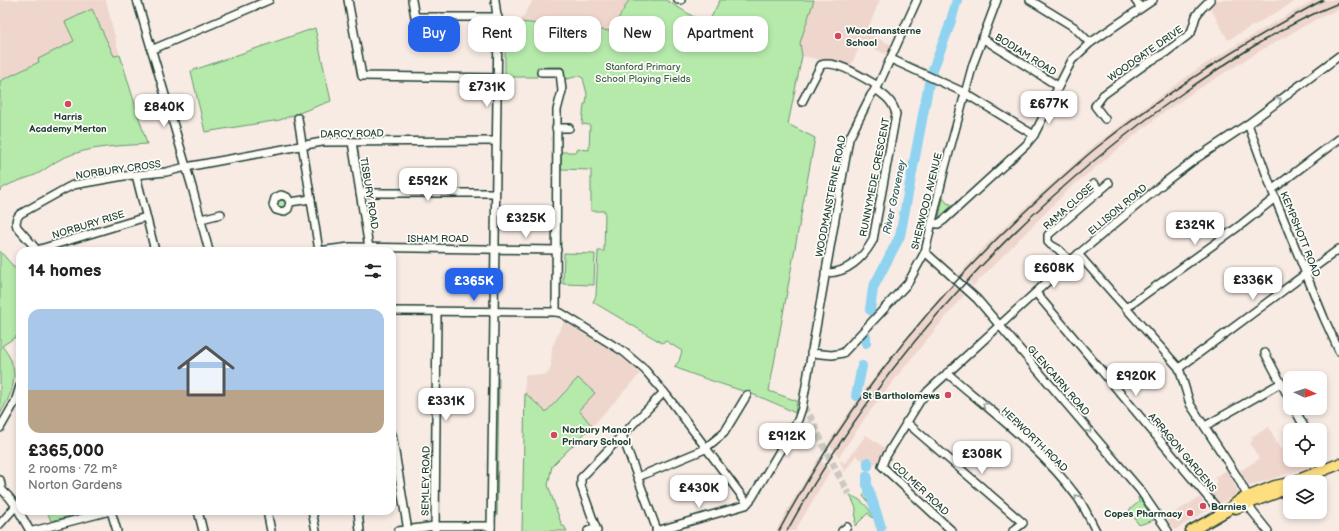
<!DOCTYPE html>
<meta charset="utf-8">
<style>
body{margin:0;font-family:"Balsamiq Sans",sans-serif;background:#f2f2f2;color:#222;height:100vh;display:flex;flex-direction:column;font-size:15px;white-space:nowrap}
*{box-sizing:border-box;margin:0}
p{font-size:13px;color:#767676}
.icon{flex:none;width:22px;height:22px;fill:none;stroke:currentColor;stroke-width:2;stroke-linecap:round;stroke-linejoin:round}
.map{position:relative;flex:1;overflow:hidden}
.details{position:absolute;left:16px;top:247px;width:380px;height:268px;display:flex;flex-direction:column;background:#fff;border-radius:12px;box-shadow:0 2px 6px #0003}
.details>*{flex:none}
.banner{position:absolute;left:408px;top:16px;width:380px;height:36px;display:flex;gap:8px}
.needle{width:26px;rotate:94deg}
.tools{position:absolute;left:1283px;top:371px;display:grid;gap:8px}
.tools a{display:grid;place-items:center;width:44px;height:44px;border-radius:8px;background:#fff;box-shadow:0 2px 6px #0003;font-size:20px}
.price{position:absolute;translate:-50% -34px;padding:0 9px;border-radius:8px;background:#fff;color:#222;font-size:13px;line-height:26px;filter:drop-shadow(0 1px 2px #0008)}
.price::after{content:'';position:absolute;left:50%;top:24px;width:12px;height:9px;margin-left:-6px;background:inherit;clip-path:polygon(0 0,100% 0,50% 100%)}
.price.current{background:#2563eb;color:#fff}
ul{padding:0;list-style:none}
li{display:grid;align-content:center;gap:8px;height:212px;padding:0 12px}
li+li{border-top:1px solid #e0e0e0}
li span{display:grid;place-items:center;height:124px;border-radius:12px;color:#555}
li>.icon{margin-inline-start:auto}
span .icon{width:72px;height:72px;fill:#fffc;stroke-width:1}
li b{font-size:17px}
h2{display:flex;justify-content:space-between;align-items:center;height:48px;padding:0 12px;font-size:17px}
.tag{padding:0 14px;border-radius:12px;background:#fff;box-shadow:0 2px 6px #0003;font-size:14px;line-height:36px}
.tag.current{background:#2563eb;color:#fff}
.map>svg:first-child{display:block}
.built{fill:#efd6cd}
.green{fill:#b5eaab;stroke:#6a9470}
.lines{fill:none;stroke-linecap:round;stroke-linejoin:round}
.river{stroke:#8fd3f1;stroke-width:10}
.minor-tunnel{stroke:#ccc8c1;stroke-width:7;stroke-dasharray:7 3.5;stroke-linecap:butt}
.minor-casing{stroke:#1f3d34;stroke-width:10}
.highway-casing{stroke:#1f3d34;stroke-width:13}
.minor{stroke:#fdfcf7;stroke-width:7}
.highway{stroke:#fedf80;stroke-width:10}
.rail{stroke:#1f3d34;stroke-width:1.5}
.oneway{stroke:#8e9c96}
.poi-dot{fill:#d1495b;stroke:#fdfcf7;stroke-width:1.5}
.labels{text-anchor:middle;stroke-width:3.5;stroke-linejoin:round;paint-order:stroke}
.poi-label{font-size:10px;font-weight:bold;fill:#1f3d34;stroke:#fdfcf7;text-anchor:start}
.street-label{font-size:10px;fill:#1f3d34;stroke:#fdfcf7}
.park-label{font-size:10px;fill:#3d604c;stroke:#fdfcf7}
.water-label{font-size:11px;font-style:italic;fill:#3b6263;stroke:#fdfcf7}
</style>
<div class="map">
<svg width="1339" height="531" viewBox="0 0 1339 531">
<rect width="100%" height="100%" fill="#f7ebe4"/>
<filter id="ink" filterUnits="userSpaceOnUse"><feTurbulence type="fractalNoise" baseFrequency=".025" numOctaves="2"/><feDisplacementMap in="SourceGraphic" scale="8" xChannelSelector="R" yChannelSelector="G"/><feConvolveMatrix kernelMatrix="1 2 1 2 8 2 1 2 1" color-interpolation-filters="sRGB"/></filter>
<g filter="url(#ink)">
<!-- built -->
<g class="built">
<polygon points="0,0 106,0 116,42 147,144 92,148 81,151 62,158 38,174 18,182 13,182 2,189 0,186"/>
<polygon points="533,0 629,0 611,31 520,22"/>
<polygon points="814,0 880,0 866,33 892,45 888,55 861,43 851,66 802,56 800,43"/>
<polygon points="1206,0 1298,0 1228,40"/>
<polygon points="1314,0 1339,0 1339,9 1315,20 1258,52 1192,93 1160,115 1069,189 973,286 959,274 989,242 1039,195 1096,144 1144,108 1200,67 1268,26"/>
<polygon points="951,284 964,295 901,371 865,418 839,457 828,443 865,389"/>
<polygon points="564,321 622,357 640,374 575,445 552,466 548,485 562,526 564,526 567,531 522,531 525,375 541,375 546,374 549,372 551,366 552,347"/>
<polygon points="1269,427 1280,449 1290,445 1290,460 1314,460 1316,465 1249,486 1240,471 1259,459 1250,443 1253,440 1251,437"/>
<polygon points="866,435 885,448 876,464 858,458 856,455 845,472 839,460 845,463"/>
<polygon points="819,458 830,471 795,531 776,531 786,512"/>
<polygon points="1227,470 1239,494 1219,504 1208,491 1217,484 1215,477"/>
<polygon points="1200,497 1208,510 1175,530 1165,518"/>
</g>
<!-- green -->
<g class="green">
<path d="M629,0H666L707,25L720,0H814L800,43L802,56L788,124L815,138L769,391L797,401L795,413C757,392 714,384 674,367L679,361L682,351L666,341L662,343L593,302L596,296L598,251H604L605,211H591V170L561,169V152H577V149L589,150L590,125L582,124L584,104H586L587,94L583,78L579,76L567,79L562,78V67H537V77H505V31H515L520,22L611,31Z"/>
<path d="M92,9L114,56L120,55L147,144C118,146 90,146 63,158C53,162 45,171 35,175C25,179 5,184 0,191V81L39,62L38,59L74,41L65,22Z"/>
<polygon points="315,28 331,101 280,120 205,132 191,71"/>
<polygon points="283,196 288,206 280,211 274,202"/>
<polygon points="943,198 947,203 953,205 939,217"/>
<path d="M0,251L20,274V334L2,346C22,370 14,390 0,414Z"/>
<polygon points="564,253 595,254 594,285 563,284"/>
<polygon points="497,378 499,378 497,516 496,516 495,506"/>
<polygon points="578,378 595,393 579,410 592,426 552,466 548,485 562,526 564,526 567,531 522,531 525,393 546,412"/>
<polygon points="867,490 881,531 878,531 872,507 863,496"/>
<path d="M850,495C862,500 868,506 873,517L872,518L868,513L855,526L856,508Z"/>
<polygon points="1138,497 1139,497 1154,520 1139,525 1129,510 1139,502"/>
<polygon points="47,511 77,511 78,514 51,521"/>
</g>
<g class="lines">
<!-- river -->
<g class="river">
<polyline points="932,72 949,27 957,0"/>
<polyline points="870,310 873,288 900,236 929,83"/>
<polyline points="866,343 866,336"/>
<polyline points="856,396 862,366"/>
<polyline points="868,466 868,462"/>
<polyline points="867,485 867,476"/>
<polyline points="869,490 881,527"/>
</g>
<!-- minor-tunnel -->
<polyline class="minor-tunnel" points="802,408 807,411 809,414 826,451 849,494"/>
<defs>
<g id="minor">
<polyline points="137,0 192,187 209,251"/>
<polyline points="348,0 362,76 497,78"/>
<polyline points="412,0 415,17 498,17"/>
<polyline points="678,0 681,0"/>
<polyline points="1030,0 1074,27 1090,43"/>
<polyline points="1135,0 1141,8"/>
<polyline points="982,38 1058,86"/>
<polyline points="151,50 269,0"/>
<polyline points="891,59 963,92 1034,135"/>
<polyline points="541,72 560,72 562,91 557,110 556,312"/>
<path d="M802,102L821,65C836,59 865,79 878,86"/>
<polyline points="298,118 319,251"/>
<polyline points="1105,119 1095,106 1103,95 1147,63 1165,53 1191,33 1196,16 1201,9 1210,0"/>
<polyline points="1248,124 1275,198 1324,318 1339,351"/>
<polyline points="556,128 569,128"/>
<polyline points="352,142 369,248"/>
<polyline points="136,175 155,251"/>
<polyline points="1094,184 1100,191"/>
<polyline points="1273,189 1339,139"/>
<polyline points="360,193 495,193"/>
<polyline points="290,202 287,197 281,195 275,198 273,205 276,210 283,212 288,209 290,202 311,199"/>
<polyline points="201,219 221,214"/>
<polyline points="932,223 938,224 944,220 1026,145 1034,135 1072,60 1090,43 1153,0"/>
<polyline points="37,250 146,217"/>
<path d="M38,251L17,227C15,222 16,218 20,214L65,189L73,185L124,176L166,172L186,167L322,142L496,141"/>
<polyline points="318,251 350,247 557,250"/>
<polyline points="925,252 977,299 1140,490 1168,531"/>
<polyline points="1078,254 1179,368 1190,404 1238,478 1248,497"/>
<polyline points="1070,261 1058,249 1051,245 1048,242 1048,235 1109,183"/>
<path d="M825,273C847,274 864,257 873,240L896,114C893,102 886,96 875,89"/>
<polyline points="1036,293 1222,514"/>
<polyline points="1126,308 1242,224 1275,198"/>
<polyline points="392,311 556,312 561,313 624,352 645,370 668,397 747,503"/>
<polyline points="811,353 832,355 843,353 908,283 925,252 945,167 973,64 997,0"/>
<polyline points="1265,353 1281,383"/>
<polyline points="1179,368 1339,249"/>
<path d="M947,373C992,412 1043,450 1078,498C1085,508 1090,520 1096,531"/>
<polyline points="1294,408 1306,430"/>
<polyline points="906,422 1023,523 1013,531"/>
<polyline points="1205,426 1281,383 1290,400"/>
<polyline points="0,428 15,402 20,386"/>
<polyline points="392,434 408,531"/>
<polyline points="622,435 657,530"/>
<polyline points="1320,460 1324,469"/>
<polyline points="638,477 703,450 724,433 747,395"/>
<polyline points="0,480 2,490 9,497 16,506 30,531"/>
<polyline points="1249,504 1252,511 1268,531"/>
<polyline points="111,511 117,531"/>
<polyline points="198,511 203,531"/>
<polyline points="267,511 271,531"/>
<polyline points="312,511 316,531"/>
<polyline points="358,511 360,531"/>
<polyline points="0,524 16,506"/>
<polyline points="33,531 110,511"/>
<polyline points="398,531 435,526 491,526"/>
<polyline points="435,531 437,312"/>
<polyline points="491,531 498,26 495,0"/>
<polyline points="588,531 596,528"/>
<polyline points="597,531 581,486 581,478 664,392"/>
<polyline points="656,531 746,505 752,498 798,420 802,408 849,139 871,95 878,86 917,0"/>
<polyline points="842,531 847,527"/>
<polyline points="952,531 882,466 885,458 920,401 928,391 1070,261 1165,182 1197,158 1248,124 1339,56"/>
</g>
<g id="highway">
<polyline points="1293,482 1339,464"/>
<polyline points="1236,508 1276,493 1285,487"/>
<polyline points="1191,531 1226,511 1240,500 1275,486 1290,483"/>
</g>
</defs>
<!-- minor casing -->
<use href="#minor" class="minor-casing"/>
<!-- highway casing -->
<use href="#highway" class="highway-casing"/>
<!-- minor -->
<use href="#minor" class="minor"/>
<!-- highway -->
<use href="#highway" class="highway"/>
<!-- rail -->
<g class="rail">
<path d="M779,531C844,409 932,298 1032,205C1053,186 1074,166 1096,148C1167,92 1243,43 1323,0"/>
<path d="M787,531C883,355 1023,204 1187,90C1235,57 1285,24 1339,3"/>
</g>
</g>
<!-- one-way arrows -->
<defs><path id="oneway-chevron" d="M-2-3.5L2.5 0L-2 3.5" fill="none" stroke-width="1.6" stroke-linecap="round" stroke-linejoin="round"/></defs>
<g class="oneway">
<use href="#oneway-chevron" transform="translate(1279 100) rotate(-36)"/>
<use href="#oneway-chevron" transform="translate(985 405) rotate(-139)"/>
<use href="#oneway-chevron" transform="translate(1089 430) rotate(50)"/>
<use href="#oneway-chevron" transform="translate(1077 497) rotate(-127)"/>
</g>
</g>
<!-- markers -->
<g class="poi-dot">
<circle cx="838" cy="36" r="4"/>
<circle cx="68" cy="104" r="4"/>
<circle cx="948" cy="395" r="4"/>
<circle cx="554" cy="435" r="4"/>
<circle cx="1203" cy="506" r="4"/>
<circle cx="1190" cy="513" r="4"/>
</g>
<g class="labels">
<!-- poi labels -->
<g class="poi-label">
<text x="846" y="34">Woodmansterne<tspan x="846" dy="12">School</tspan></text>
<text x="68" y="120" text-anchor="middle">Harris<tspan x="68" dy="12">Academy Merton</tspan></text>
<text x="940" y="399" text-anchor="end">St Bartholomews</text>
<text x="562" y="433">Norbury Manor<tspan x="562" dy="12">Primary School</tspan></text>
<text x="1211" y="510">Barnies</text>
<text x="1182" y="517" text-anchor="end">Copes Pharmacy</text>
</g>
<!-- street labels -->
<g class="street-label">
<text transform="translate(1145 53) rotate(-35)" y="4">WOODGATE DRIVE</text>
<text transform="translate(1026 54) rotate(32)" y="4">BODIAM ROAD</text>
<text transform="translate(352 133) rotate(-1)" y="4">DARCY ROAD</text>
<text transform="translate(118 169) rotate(-8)" y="4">NORBURY CROSS</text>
<text transform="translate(874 177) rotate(-79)" y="4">RUNNYMEDE CRESCENT</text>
<text transform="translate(370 193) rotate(81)" y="4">TISBURY ROAD</text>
<text transform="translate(830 196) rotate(-79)" y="4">WOODMANSTERNE ROAD</text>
<text transform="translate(926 201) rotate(-76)" y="4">SHERWOOD AVENUE</text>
<text transform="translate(1068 206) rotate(-42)" y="4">RAMA CLOSE</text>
<text transform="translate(1117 209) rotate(-40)" y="4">ELLISON ROAD</text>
<text transform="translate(88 224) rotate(-17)" y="4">NORBURY RISE</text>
<text transform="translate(1301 234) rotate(68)" y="4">KEMPSHOTT ROAD</text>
<text x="438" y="242">ISHAM ROAD</text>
<text transform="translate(1059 380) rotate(49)" y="4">GLENCAIRN ROAD</text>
<text transform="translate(1035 439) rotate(44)" y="4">HEPWORTH ROAD</text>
<text transform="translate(1183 452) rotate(50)" y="4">ARRAGON GARDENS</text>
<text transform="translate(425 481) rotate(-89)" y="4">SEMLEY ROAD</text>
<text transform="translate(921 488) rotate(43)" y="4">COLMER ROAD</text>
</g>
<!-- park labels -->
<g class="park-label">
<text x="643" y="70">Stanford Primary<tspan x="643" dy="12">School Playing Fields</tspan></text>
</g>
<!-- water labels -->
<g class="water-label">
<text transform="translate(894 197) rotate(-78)" y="4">River Graveney</text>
</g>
</g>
</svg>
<div class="tools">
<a><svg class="needle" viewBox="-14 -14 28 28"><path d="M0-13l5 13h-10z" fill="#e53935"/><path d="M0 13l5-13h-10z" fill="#767676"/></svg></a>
<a><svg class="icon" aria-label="locate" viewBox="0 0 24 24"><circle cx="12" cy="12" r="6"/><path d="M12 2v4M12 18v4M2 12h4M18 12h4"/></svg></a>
<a><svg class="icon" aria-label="layers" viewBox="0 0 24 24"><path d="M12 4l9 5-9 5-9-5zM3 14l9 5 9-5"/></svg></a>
</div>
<b class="price" style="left:487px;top:108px">£731K</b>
<b class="price" style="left:1049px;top:125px">£677K</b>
<b class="price" style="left:164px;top:128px">£840K</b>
<b class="price" style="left:428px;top:202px">£592K</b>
<b class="price" style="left:526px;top:239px">£325K</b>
<b class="price" style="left:1195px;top:246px">£329K</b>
<b class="price" style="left:1054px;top:289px">£608K</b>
<b class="price" style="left:1253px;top:301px">£336K</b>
<b class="price current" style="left:474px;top:302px">£365K</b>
<b class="price" style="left:1136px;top:397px">£920K</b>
<b class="price" style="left:446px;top:422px">£331K</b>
<b class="price" style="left:787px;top:457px">£912K</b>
<b class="price" style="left:982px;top:475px">£308K</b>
<b class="price" style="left:699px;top:509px">£430K</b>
<div class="banner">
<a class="tag current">Buy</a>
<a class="tag">Rent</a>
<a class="tag">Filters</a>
<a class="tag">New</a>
<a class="tag">Apartment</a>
</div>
<section class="details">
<h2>14 homes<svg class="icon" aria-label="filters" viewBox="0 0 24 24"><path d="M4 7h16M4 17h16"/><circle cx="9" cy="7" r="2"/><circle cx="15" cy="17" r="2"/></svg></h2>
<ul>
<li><span style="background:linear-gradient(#a9c7e8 65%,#b9a48a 0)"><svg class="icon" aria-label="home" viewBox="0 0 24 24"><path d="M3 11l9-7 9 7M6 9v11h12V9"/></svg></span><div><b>£365,000</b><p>2 rooms · 72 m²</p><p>Norton Gardens</p></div></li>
</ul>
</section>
</div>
